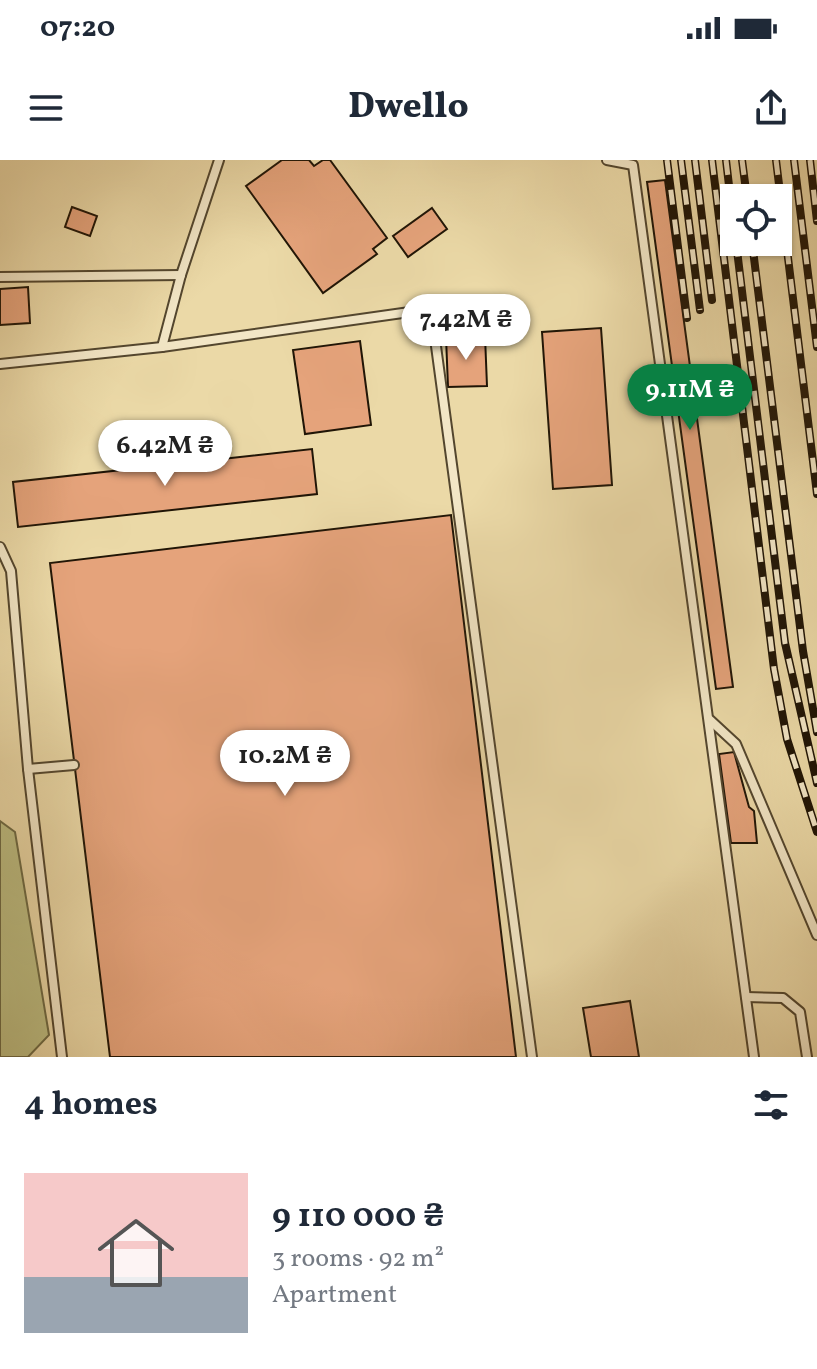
<!DOCTYPE html>
<meta charset="utf-8">
<style>
body{margin:0;font-family:Vollkorn,serif;background:#f6f6f7;color:#1f2937;height:100vh;display:flex;flex-direction:column;font-size:30px;white-space:nowrap}
*{box-sizing:border-box;margin:0}
p{font-size:26px;color:#747a83}
.icon{flex:none;width:44px;height:44px;fill:none;stroke:currentColor;stroke-width:2;stroke-linecap:round;stroke-linejoin:round}
.map{position:relative;height:897px;overflow:hidden}
.drawer{display:flex;flex-direction:column;background:#fff;flex:1}
.drawer>*{flex:none}
.tools{position:absolute;left:720px;top:24px;display:grid;gap:16px}
.tools a{display:grid;place-items:center;width:72px;height:72px;border-radius:0px;background:#fff;box-shadow:0 2px 6px #0004;font-size:40px}
.price{position:absolute;translate:-50% -68px;padding:0 18px;border-radius:28px;background:#fff;color:#222;font-size:26px;line-height:52px;filter:drop-shadow(0 2px 4px #0008)}
.price::after{content:'';position:absolute;left:50%;top:48px;width:24px;height:18px;margin-left:-12px;background:inherit;clip-path:polygon(0 0,100% 0,50% 100%)}
.price.on{background:#0b8043;color:#fff}
ul{padding:0;list-style:none}
li{display:flex;align-items:center;gap:24px;height:200px;padding:0 24px}
li span{display:grid;place-items:center;flex:none;width:224px;height:160px;border-radius:0px;color:#555}
li>.icon{margin-inline-start:auto}
span .icon{width:96px;height:96px;fill:#fffc;stroke-width:1}
li b{font-size:34px}
h2{display:flex;justify-content:space-between;align-items:center;height:96px;padding:0 24px;font-size:34px}
.status{display:flex;justify-content:space-between;align-items:center;height:56px;padding:0 40px;background:#fff;direction:ltr}
.status svg{height:22px;fill:currentColor}
header{display:flex;justify-content:space-between;align-items:center;height:104px;padding:0 24px;background:#fff;font-size:36px;font-weight:800}
.map>svg:first-child{display:block}
.green{fill:#bdbe83;stroke:#6e6a44;stroke-width:2}
.building{fill:#e5a37b;stroke:#201506;stroke-width:2}
.lines{fill:none;stroke-linecap:round;stroke-linejoin:round}
.service-casing{stroke:#53462e;stroke-width:12}
.service{stroke:#f2e6c6;stroke-width:8}
.rail-casing{stroke:#201506;stroke-width:8}
.rail{stroke:#f2e6c6;stroke-width:5;stroke-dasharray:15;stroke-linecap:butt}
</style>
<div class="status"><b>07:20</b><svg viewBox="0 0 49 12"><path d="M0 12V9h3v3zM5 12V6h3v6zM10 12V3h3v9zM15 12V0h3v12zM26 1h20v11H26zM47 4h2v5h-2z"/></svg></div>
<header><svg class="icon" aria-label="menu" viewBox="0 0 24 24"><path d="M4 6h16M4 12h16M4 18h16"/></svg>Dwello<svg class="icon" aria-label="share" viewBox="0 0 24 24"><path d="M12 15V3M7 8l5-5 5 5M5 13v7h14v-7"/></svg></header>
<div class="map">
<svg width="817" height="897" viewBox="0 0 817 897">
<rect width="100%" height="100%" fill="#ebd9a7"/>
<filter id="stains"><feTurbulence type="fractalNoise" baseFrequency=".0025" numOctaves="4"/><feColorMatrix values="0 0 0 0 .2 0 0 0 0 .09 0 0 0 0 .02 0 0 0 .5 -.17"/></filter>
<radialGradient id="worn" r=".72"><stop offset=".6" stop-color="#630" stop-opacity="0"/><stop offset="1" stop-color="#630" stop-opacity=".3"/></radialGradient>
<!-- green -->
<polygon class="green" points="0,661 15,672 49,875 28,897 0,897"/>
<!-- building -->
<g class="building">
<polygon points="282,0 309,0 314,6 323,0 330,0 387,78 373,89 377,94 323,133 246,26"/>
<polygon points="665,20 733,527 716,529 647,22"/>
<polygon points="72,47 97,56 90,76 65,67"/>
<polygon points="432,48 447,69 408,97 393,76"/>
<polygon points="28,127 30,163 0,165 0,129"/>
<polygon points="601,168 612,325 553,329 542,172"/>
<polygon points="485,176 487,226 448,227 446,177"/>
<polygon points="360,181 371,265 305,274 293,190"/>
<polygon points="312,289 317,334 18,367 13,322"/>
<polygon points="451,355 516,897 110,897 50,403"/>
<polygon points="734,592 749,647 754,651 757,683 731,683 719,594"/>
<polygon points="630,841 639,897 591,897 583,848"/>
</g>
<g class="lines">
<defs>
<g id="service">
<polyline points="607,0 633,5 754,897"/>
<polyline points="0,117 181,115"/>
<polyline points="162,187 181,115 219,0"/>
<polyline points="0,204 162,187 431,149 532,897"/>
<polyline points="0,387 11,411 28,609 62,897"/>
<polyline points="710,560 736,584 817,775"/>
<polyline points="28,609 74,605"/>
<polyline points="746,837 783,838 800,852 807,897"/>
</g>
</defs>
<!-- service casing -->
<use href="#service" class="service-casing"/>
<!-- service -->
<use href="#service" class="service"/>
<defs>
<g id="rail">
<polyline points="667,0 687,158"/>
<polyline points="681,0 700,150"/>
<polyline points="695,0 712,140"/>
<polyline points="712,0 774,509 787,579 817,672"/>
<polyline points="726,0 734,68"/>
<polyline points="742,0 747,38"/>
<polyline points="776,0 817,334"/>
<polyline points="794,0 817,187"/>
<polyline points="810,0 817,61"/>
<polyline points="736,82 785,483 817,623"/>
<polyline points="752,82 803,491 817,572"/>
</g>
</defs>
<!-- rail casing -->
<use href="#rail" class="rail-casing"/>
<!-- rail -->
<use href="#rail" class="rail"/>
</g>
<rect width="100%" height="100%" filter="url(#stains)"/>
<rect width="100%" height="100%" fill="url(#worn)"/>
</svg>
<div class="tools">
<a><svg class="icon" aria-label="locate" viewBox="0 0 24 24"><circle cx="12" cy="12" r="6"/><path d="M12 2v4M12 18v4M2 12h4M18 12h4"/></svg></a>
</div>
<b class="price" style="left:466px;top:202px">7.42M ₴</b>
<b class="price on" style="left:690px;top:272px">9.11M ₴</b>
<b class="price" style="left:165px;top:328px">6.42M ₴</b>
<b class="price" style="left:285px;top:638px">10.2M ₴</b>
</div>
<section class="drawer">
<h2>4 homes<svg class="icon" aria-label="filters" viewBox="0 0 24 24"><path d="M4 7h16M4 17h16"/><circle cx="9" cy="7" r="2"/><circle cx="15" cy="17" r="2"/></svg></h2>
<ul>
<li><span style="background:linear-gradient(#f6c9c9 65%,#9aa5b1 0)"><svg class="icon" aria-label="home" viewBox="0 0 24 24"><path d="M3 11l9-7 9 7M6 9v11h12V9"/></svg></span><div><b>9 110 000 ₴</b><p>3 rooms · 92 m²</p><p>Apartment</p></div></li>
</ul>
</section>
